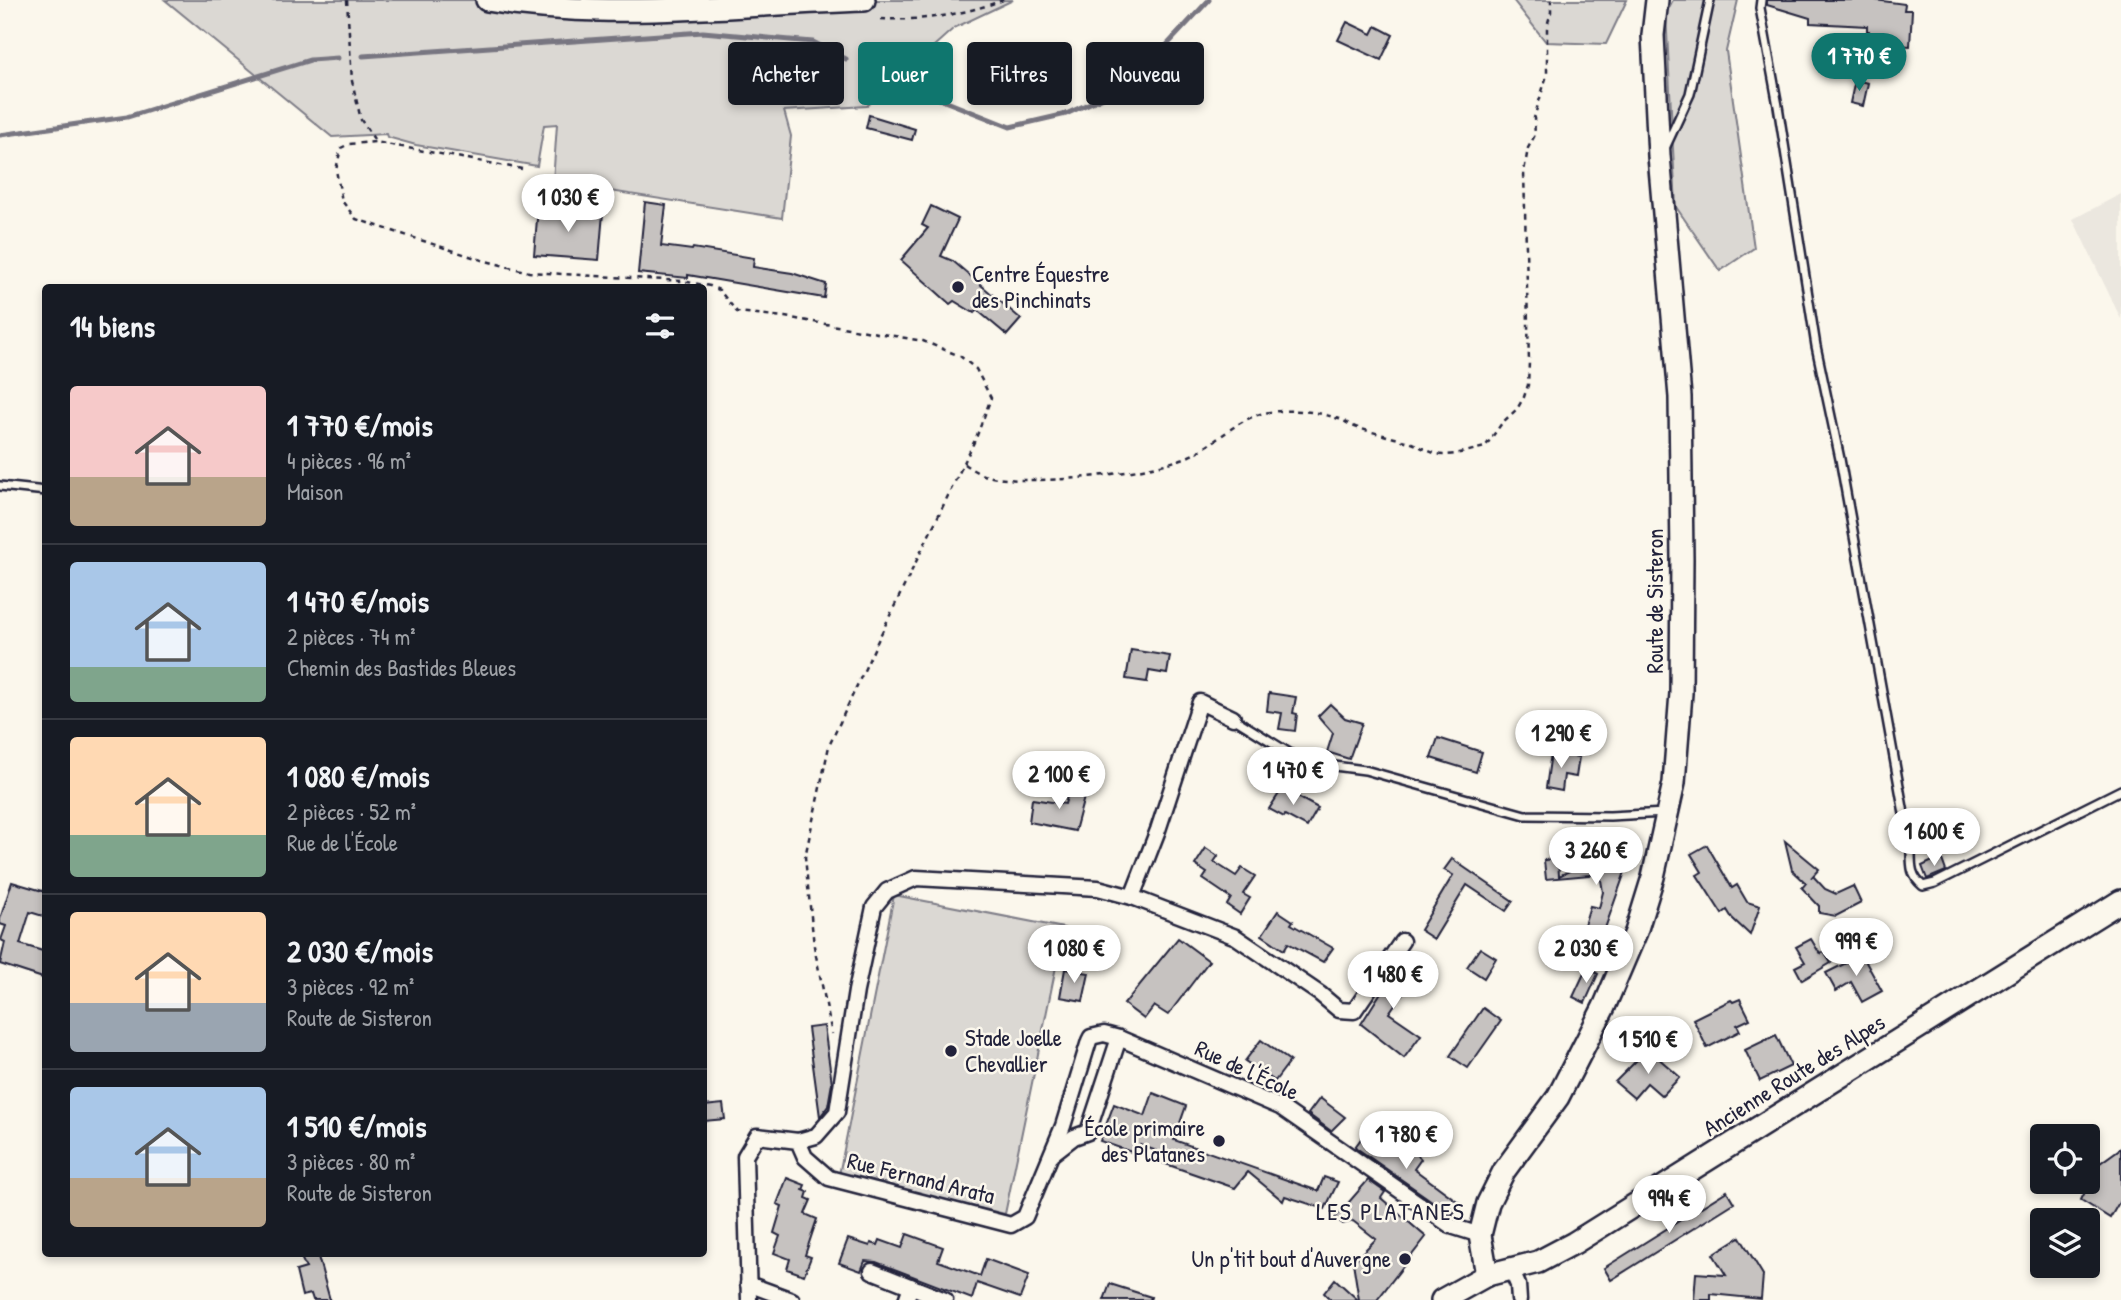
<!DOCTYPE html>
<html lang="fr">
<meta charset="utf-8">
<style>
body{margin:0;font-family:"Patrick Hand",sans-serif;background:#242831;color:#f1f3f6;height:100vh;display:flex;flex-direction:column;font-size:26px;white-space:nowrap}
*{box-sizing:border-box;margin:0}
p{font-size:23px;color:#9ea1a6}
.icon{flex:none;width:38px;height:38px;fill:none;stroke:currentColor;stroke-width:2;stroke-linecap:round;stroke-linejoin:round}
.map{position:relative;flex:1;overflow:hidden}
.side{position:absolute;left:42px;top:284px;width:665px;height:973px;display:flex;flex-direction:column;background:#171b24;border-radius:7px;box-shadow:0 4px 10px #0003}
.side>*{flex:none}
.top-card{position:absolute;left:728px;top:42px;width:665px;height:63px;display:flex;gap:14px}
.fabs{position:absolute;left:2030px;top:1124px;display:grid;gap:14px}
.fabs a{display:grid;place-items:center;width:70px;height:70px;border-radius:7px;background:#171b24;box-shadow:0 4px 10px #0003;font-size:35px}
.price{position:absolute;translate:-50% -60px;padding:0 16px;border-radius:24px;background:#fff;color:#222;font-size:23px;line-height:46px;filter:drop-shadow(0 2px 4px #0008)}
.price::after{content:'';position:absolute;left:50%;top:42px;width:21px;height:16px;margin-left:-10px;background:inherit;clip-path:polygon(0 0,100% 0,50% 100%)}
.price.selected{background:#0f766e;color:#fff}
ul{padding:0;list-style:none}
li{display:flex;align-items:center;gap:21px;height:175px;padding:0 28px}
li+li{border-top:2px solid #363941}
li span{display:grid;place-items:center;flex:none;width:196px;height:140px;border-radius:7px;color:#555}
li>.icon{margin-inline-start:auto}
span .icon{width:84px;height:84px;fill:#fffc;stroke-width:1}
li b{font-size:30px}
h2{display:flex;justify-content:space-between;align-items:center;height:84px;padding:0 28px;font-size:30px}
.tag{padding:0 24px;border-radius:7px;background:#171b24;box-shadow:0 4px 10px #0003;font-size:24px;line-height:63px}
.tag.selected{background:#0f766e;color:#fff}
.map>svg:first-child{display:block}
.built{fill:#ebe7df}
.green{fill:#dbd8d3;stroke:#7e7d87;stroke-width:2}
.lines{fill:none;stroke-linecap:round;stroke-linejoin:round}
.stream{stroke:#787681;stroke-width:5}
.building{fill:#c6c2c0;stroke:#22223b;stroke-width:2}
.lane-casing{stroke:#22223b;stroke-width:12}
.street-casing{stroke:#22223b;stroke-width:19}
.secondary-casing{stroke:#22223b;stroke-width:26}
.path{stroke:#22223b;stroke-width:2.5;stroke-dasharray:5 5;stroke-linecap:butt}
.lane{stroke:#fbf7ec;stroke-width:7}
.street{stroke:#fbf7ec;stroke-width:14}
.secondary{stroke:#fbf7ec;stroke-width:21}
.poi-dot{fill:#22223b;stroke:#fbf7ec;stroke-width:2.5}
.labels{text-anchor:middle;stroke-width:5;stroke-linejoin:round;paint-order:stroke}
.poi-label{font-size:23px;fill:#22223b;stroke:#fbf7ec;text-anchor:start}
.street-label{font-size:23px;fill:#22223b;stroke:#fbf7ec}
.neighbourhood-label{font-size:24px;letter-spacing:2px;fill:#22223b;stroke:#fbf7ec}
</style>
<div class="map">
<svg width="2121" height="1300" viewBox="0 0 2121 1300">
<rect width="100%" height="100%" fill="#fbf7ec"/>
<filter id="ink" filterUnits="userSpaceOnUse"><feTurbulence type="fractalNoise" baseFrequency=".0143" numOctaves="2"/><feDisplacementMap in="SourceGraphic" scale="14" xChannelSelector="R" yChannelSelector="G"/><feConvolveMatrix kernelMatrix="1 2 1 2 8 2 1 2 1" color-interpolation-filters="sRGB"/></filter>
<g filter="url(#ink)">
<!-- built -->
<polygon class="built" points="2121,194 2121,319 2073,219"/>
<!-- green -->
<g class="green">
<polygon points="165,0 1013,0 954,28 867,106 784,111 791,136 782,218 553,182 557,124 544,125 537,166 416,145 387,137 386,134 332,137"/>
<polygon points="1513,0 1627,0 1606,44 1546,42"/>
<polygon points="1673,0 1738,0 1726,51 1754,248 1720,271 1676,207 1666,13"/>
<polygon points="894,895 1064,928 1005,1214 839,1175"/>
</g>
<g class="lines">
<!-- stream -->
<g class="stream">
<polyline points="363,56 703,32 813,42 846,59"/>
<polyline points="871,72 1010,127 1066,114 1110,94 1151,62 1209,0"/>
<polyline points="0,135 127,117 310,60 338,58"/>
</g>
</g>
<!-- building -->
<g class="building">
<polygon points="1767,0 1875,0 1905,4 1904,10 1912,10 1910,46 1868,43 1869,31 1867,31 1867,26 1810,23 1810,18 1767,5"/>
<polygon points="1347,22 1372,34 1376,26 1393,35 1381,60 1338,40"/>
<polygon points="1855,80 1868,83 1863,106 1850,103"/>
<polygon points="869,115 915,129 912,140 866,128"/>
<polygon points="645,202 666,205 661,246 692,250 693,248 754,258 753,267 792,273 826,284 824,298 688,275 688,278 638,273"/>
<polygon points="931,206 958,219 941,256 953,261 1021,319 1007,335 977,310 974,313 954,301 950,304 901,260 928,228 922,225"/>
<polygon points="538,207 603,213 599,260 534,255"/>
<polygon points="1131,650 1170,656 1167,674 1149,671 1147,682 1126,679"/>
<polygon points="1269,693 1296,697 1293,713 1297,714 1295,731 1279,729 1282,713 1267,711"/>
<polygon points="1330,704 1345,718 1362,723 1349,759 1327,752 1333,733 1318,716"/>
<polygon points="1438,738 1482,752 1476,772 1431,758"/>
<polygon points="1551,753 1579,757 1576,777 1564,775 1562,791 1546,788"/>
<polygon points="1070,786 1086,790 1075,831 1029,822 1032,799 1065,804"/>
<polygon points="1284,786 1297,793 1296,796 1318,808 1307,827 1285,815 1284,817 1269,809"/>
<polygon points="1785,841 1819,869 1811,878 1813,876 1825,889 1836,894 1853,886 1861,903 1836,916 1819,913 1819,906 1802,888 1806,883 1792,870"/>
<polygon points="1707,845 1732,888 1737,885 1747,902 1760,906 1750,935 1732,918 1727,910 1722,914 1697,875 1702,872 1691,854"/>
<polygon points="1206,848 1218,856 1214,862 1236,876 1242,868 1255,876 1243,894 1250,898 1240,914 1227,905 1231,898 1203,879 1207,873 1195,865"/>
<polygon points="1628,857 1629,862 1625,864 1626,869 1603,934 1583,928 1590,906 1599,908 1603,892 1600,874 1546,879 1544,860 1558,859 1559,876 1592,860 1593,862"/>
<polygon points="1941,857 1946,871 1927,879 1922,866"/>
<polygon points="1452,859 1513,901 1506,911 1467,885 1434,939 1420,930 1453,875 1444,870"/>
<polygon points="12,882 46,892 46,917 30,912 20,944 46,952 46,979 0,964 5,942 1,940 6,926 0,924 0,919"/>
<polygon points="1278,911 1293,921 1291,924 1333,948 1323,962 1288,943 1284,950 1262,935"/>
<polygon points="1178,938 1209,961 1168,1015 1154,1006 1144,1019 1124,1004"/>
<polygon points="1811,939 1820,954 1824,952 1831,963 1802,980 1795,967 1805,962 1796,947"/>
<polygon points="1480,948 1496,958 1484,978 1467,967"/>
<polygon points="1862,955 1882,991 1862,1002 1851,982 1836,991 1826,973"/>
<polygon points="1404,956 1420,968 1389,1013 1421,1035 1404,1058 1361,1024"/>
<polygon points="1587,967 1598,974 1585,1003 1573,997"/>
<polygon points="1065,969 1089,973 1083,1001 1060,997"/>
<polygon points="1740,999 1750,1019 1737,1025 1740,1031 1707,1048 1693,1019 1731,1000 1733,1002"/>
<polygon points="1483,1008 1501,1021 1468,1068 1450,1056"/>
<polygon points="824,1026 832,1083 828,1106 820,1117 808,1028"/>
<polygon points="1776,1035 1791,1066 1760,1081 1745,1050"/>
<polygon points="1261,1040 1290,1061 1275,1081 1245,1061"/>
<polygon points="1648,1049 1680,1077 1662,1096 1647,1083 1634,1098 1615,1082"/>
<polygon points="1153,1093 1186,1106 1174,1140 1318,1191 1324,1177 1338,1182 1325,1209 1285,1196 1283,1201 1248,1172 1235,1188 1163,1163 1165,1154 1140,1145 1137,1154 1100,1141 1114,1104 1145,1116"/>
<polygon points="1320,1098 1345,1117 1331,1131 1308,1114"/>
<polygon points="723,1104 725,1119 704,1121 704,1106"/>
<polygon points="1366,1132 1405,1159 1412,1148 1421,1159 1414,1169 1461,1204 1452,1215 1355,1147"/>
<polygon points="2121,1148 2121,1199 2110,1218 2081,1200 2088,1186 2088,1154 2100,1163"/>
<polygon points="787,1178 805,1185 803,1190 808,1192 806,1198 811,1200 805,1214 817,1219 805,1255 811,1257 804,1275 787,1269 790,1259 774,1253 780,1236 774,1233 782,1206 777,1204"/>
<polygon points="1368,1180 1385,1192 1381,1198 1426,1237 1377,1300 1359,1300 1353,1262 1376,1239 1353,1221 1343,1224 1335,1218"/>
<polygon points="1727,1191 1734,1203 1611,1280 1604,1268"/>
<polygon points="907,1234 943,1247 938,1261 980,1276 986,1259 1029,1275 1020,1298 977,1283 972,1299 876,1262 865,1261 861,1271 839,1263 848,1239 870,1246 871,1243 878,1245 880,1240 902,1248"/>
<polygon points="1740,1237 1763,1275 1761,1299 1711,1294 1711,1300 1694,1300 1696,1273 1726,1275 1713,1254"/>
<polygon points="299,1253 317,1253 330,1300 313,1300 311,1294 302,1296 296,1271 306,1268"/>
<polygon points="1335,1279 1358,1300 1331,1300 1324,1293"/>
<polygon points="1110,1284 1151,1297 1150,1300 1104,1300"/>
</g>
<g class="lines">
<defs>
<g id="lane">
<path d="M1761,0L1760,8L1778,106L1816,346L1840,459L1911,852C1911,867 1911,876 1923,886L1935,883L2121,790"/>
<polyline points="1666,146 1690,94 1710,0"/>
<polyline points="0,486 46,491"/>
<polyline points="1233,718 1304,762 1365,770 1525,815 1610,816 1665,813"/>
</g>
<g id="street">
<polyline points="1132,897 1236,937 1320,994 1339,1010 1354,1011 1402,941"/>
<polyline points="798,1141 816,1136 837,1112 856,991 874,907 887,891 916,878 1098,888 1132,897 1158,830 1200,702 1233,718"/>
<polyline points="1052,1154 1074,1137 1088,1132 1119,1038"/>
<polyline points="1511,1269 1518,1285 1519,1300"/>
<polyline points="872,1271 945,1300"/>
<polyline points="748,1284 792,1300"/>
<polyline points="749,1300 745,1156 757,1136 798,1141 805,1157 829,1178 1011,1225 1025,1217 1063,1126 1089,1041 1091,1037 1104,1034 1119,1038 1280,1107 1451,1226 1480,1235"/>
<polyline points="906,1300 911,1286"/>
</g>
<g id="secondary">
<path d="M487,0C612,21 738,4 864,0"/>
<polyline points="1487,1275 1480,1235 1488,1203 1504,1171 1558,1097 1604,1007 1636,932 1653,877 1674,783 1681,693 1682,559 1680,397 1659,156 1653,35 1657,0"/>
<polyline points="1442,1300 1487,1275 1538,1262 1574,1243 2121,901"/>
</g>
</defs>
<!-- lane casing -->
<use href="#lane" class="lane-casing"/>
<!-- street casing -->
<use href="#street" class="street-casing"/>
<!-- secondary casing -->
<use href="#secondary" class="secondary-casing"/>
<!-- path -->
<g class="path">
<polyline points="347,0 352,81 361,120 376,142"/>
<path d="M881,19C923,21 963,15 1003,0"/>
<polyline points="522,169 375,142 349,144 341,148 336,170 342,201 356,219 482,260 529,272 682,281 710,286 719,290 737,312 785,317 923,341 960,356 976,369 991,398 976,438 880,636 829,746 805,857 814,946 832,1034"/>
<path d="M964,464C971,469 979,474 987,476C1031,487 1145,474 1187,457C1216,445 1238,416 1270,412C1293,409 1318,411 1339,419C1345,421 1351,426 1358,428C1375,433 1392,437 1409,442C1421,446 1431,454 1443,455C1457,455 1472,450 1485,447L1502,423L1517,409L1524,397L1528,385L1529,362L1524,172L1528,148L1535,135L1534,118L1547,75V26L1551,12V0"/>
</g>
<!-- lane -->
<use href="#lane" class="lane"/>
<!-- street -->
<use href="#street" class="street"/>
<!-- secondary -->
<use href="#secondary" class="secondary"/>
</g>
</g>
<!-- markers -->
<g class="poi-dot">
<circle cx="958" cy="287" r="7"/>
<circle cx="951" cy="1051" r="7"/>
<circle cx="1219" cy="1141" r="7"/>
<circle cx="1405" cy="1259" r="7"/>
</g>
<g class="labels">
<!-- poi labels -->
<g class="poi-label">
<text x="972" y="282">Centre Équestre<tspan x="972" dy="26">des Pinchinats</tspan></text>
<text x="965" y="1046">Stade Joelle<tspan x="965" dy="26">Chevallier</tspan></text>
<text x="1205" y="1136" text-anchor="end">École primaire<tspan x="1205" dy="26">des Platanes</tspan></text>
<text x="1391" y="1267" text-anchor="end">Un p'tit bout d'Auvergne</text>
</g>
<!-- street labels -->
<g class="street-label">
<text transform="translate(1655 601) rotate(-90)" y="8">Route de Sisteron</text>
<text transform="translate(1247 1070) rotate(25)" y="8">Rue de l'École</text>
<text transform="translate(1794 1075) rotate(-32)" y="8">Ancienne Route des Alpes</text>
<text transform="translate(921 1178) rotate(14)" y="8">Rue Fernand Arata</text>
</g>
<!-- neighbourhood labels -->
<g class="neighbourhood-label">
<text x="1391" y="1220">LES PLATANES</text>
</g>
</g>
</svg>
<div class="fabs">
<a><svg class="icon" aria-label="locate" viewBox="0 0 24 24"><circle cx="12" cy="12" r="6"/><path d="M12 2v4M12 18v4M2 12h4M18 12h4"/></svg></a>
<a><svg class="icon" aria-label="layers" viewBox="0 0 24 24"><path d="M12 4l9 5-9 5-9-5zM3 14l9 5 9-5"/></svg></a>
</div>
<b class="price selected" style="left:1859px;top:93px">1 770 €</b>
<b class="price" style="left:568px;top:234px">1 030 €</b>
<b class="price" style="left:1561px;top:770px">1 290 €</b>
<b class="price" style="left:1293px;top:807px">1 470 €</b>
<b class="price" style="left:1059px;top:811px">2 100 €</b>
<b class="price" style="left:1934px;top:868px">1 600 €</b>
<b class="price" style="left:1596px;top:887px">3 260 €</b>
<b class="price" style="left:1856px;top:978px">999 €</b>
<b class="price" style="left:1074px;top:985px">1 080 €</b>
<b class="price" style="left:1586px;top:985px">2 030 €</b>
<b class="price" style="left:1393px;top:1011px">1 480 €</b>
<b class="price" style="left:1648px;top:1076px">1 510 €</b>
<b class="price" style="left:1406px;top:1171px">1 780 €</b>
<b class="price" style="left:1669px;top:1235px">994 €</b>
<div class="top-card">
<a class="tag">Acheter</a>
<a class="tag selected">Louer</a>
<a class="tag">Filtres</a>
<a class="tag">Nouveau</a>
</div>
<section class="side">
<h2>14 biens<svg class="icon" aria-label="filters" viewBox="0 0 24 24"><path d="M4 7h16M4 17h16"/><circle cx="9" cy="7" r="2"/><circle cx="15" cy="17" r="2"/></svg></h2>
<ul>
<li><span style="background:linear-gradient(#f6c9c9 65%,#b9a48a 0)"><svg class="icon" aria-label="home" viewBox="0 0 24 24"><path d="M3 11l9-7 9 7M6 9v11h12V9"/></svg></span><div><b>1 770 €/mois</b><p>4 pièces · 96 m²</p><p>Maison</p></div></li>
<li><span style="background:linear-gradient(#a9c7e8 75%,#7fa58c 0)"><svg class="icon" aria-label="home" viewBox="0 0 24 24"><path d="M3 11l9-7 9 7M6 9v11h12V9"/></svg></span><div><b>1 470 €/mois</b><p>2 pièces · 74 m²</p><p>Chemin des Bastides Bleues</p></div></li>
<li><span style="background:linear-gradient(#ffd9b3 70%,#7fa58c 0)"><svg class="icon" aria-label="home" viewBox="0 0 24 24"><path d="M3 11l9-7 9 7M6 9v11h12V9"/></svg></span><div><b>1 080 €/mois</b><p>2 pièces · 52 m²</p><p>Rue de l'École</p></div></li>
<li><span style="background:linear-gradient(#ffd9b3 65%,#9aa5b1 0)"><svg class="icon" aria-label="home" viewBox="0 0 24 24"><path d="M3 11l9-7 9 7M6 9v11h12V9"/></svg></span><div><b>2 030 €/mois</b><p>3 pièces · 92 m²</p><p>Route de Sisteron</p></div></li>
<li><span style="background:linear-gradient(#a9c7e8 65%,#b9a48a 0)"><svg class="icon" aria-label="home" viewBox="0 0 24 24"><path d="M3 11l9-7 9 7M6 9v11h12V9"/></svg></span><div><b>1 510 €/mois</b><p>3 pièces · 80 m²</p><p>Route de Sisteron</p></div></li>
</ul>
</section>
</div>
